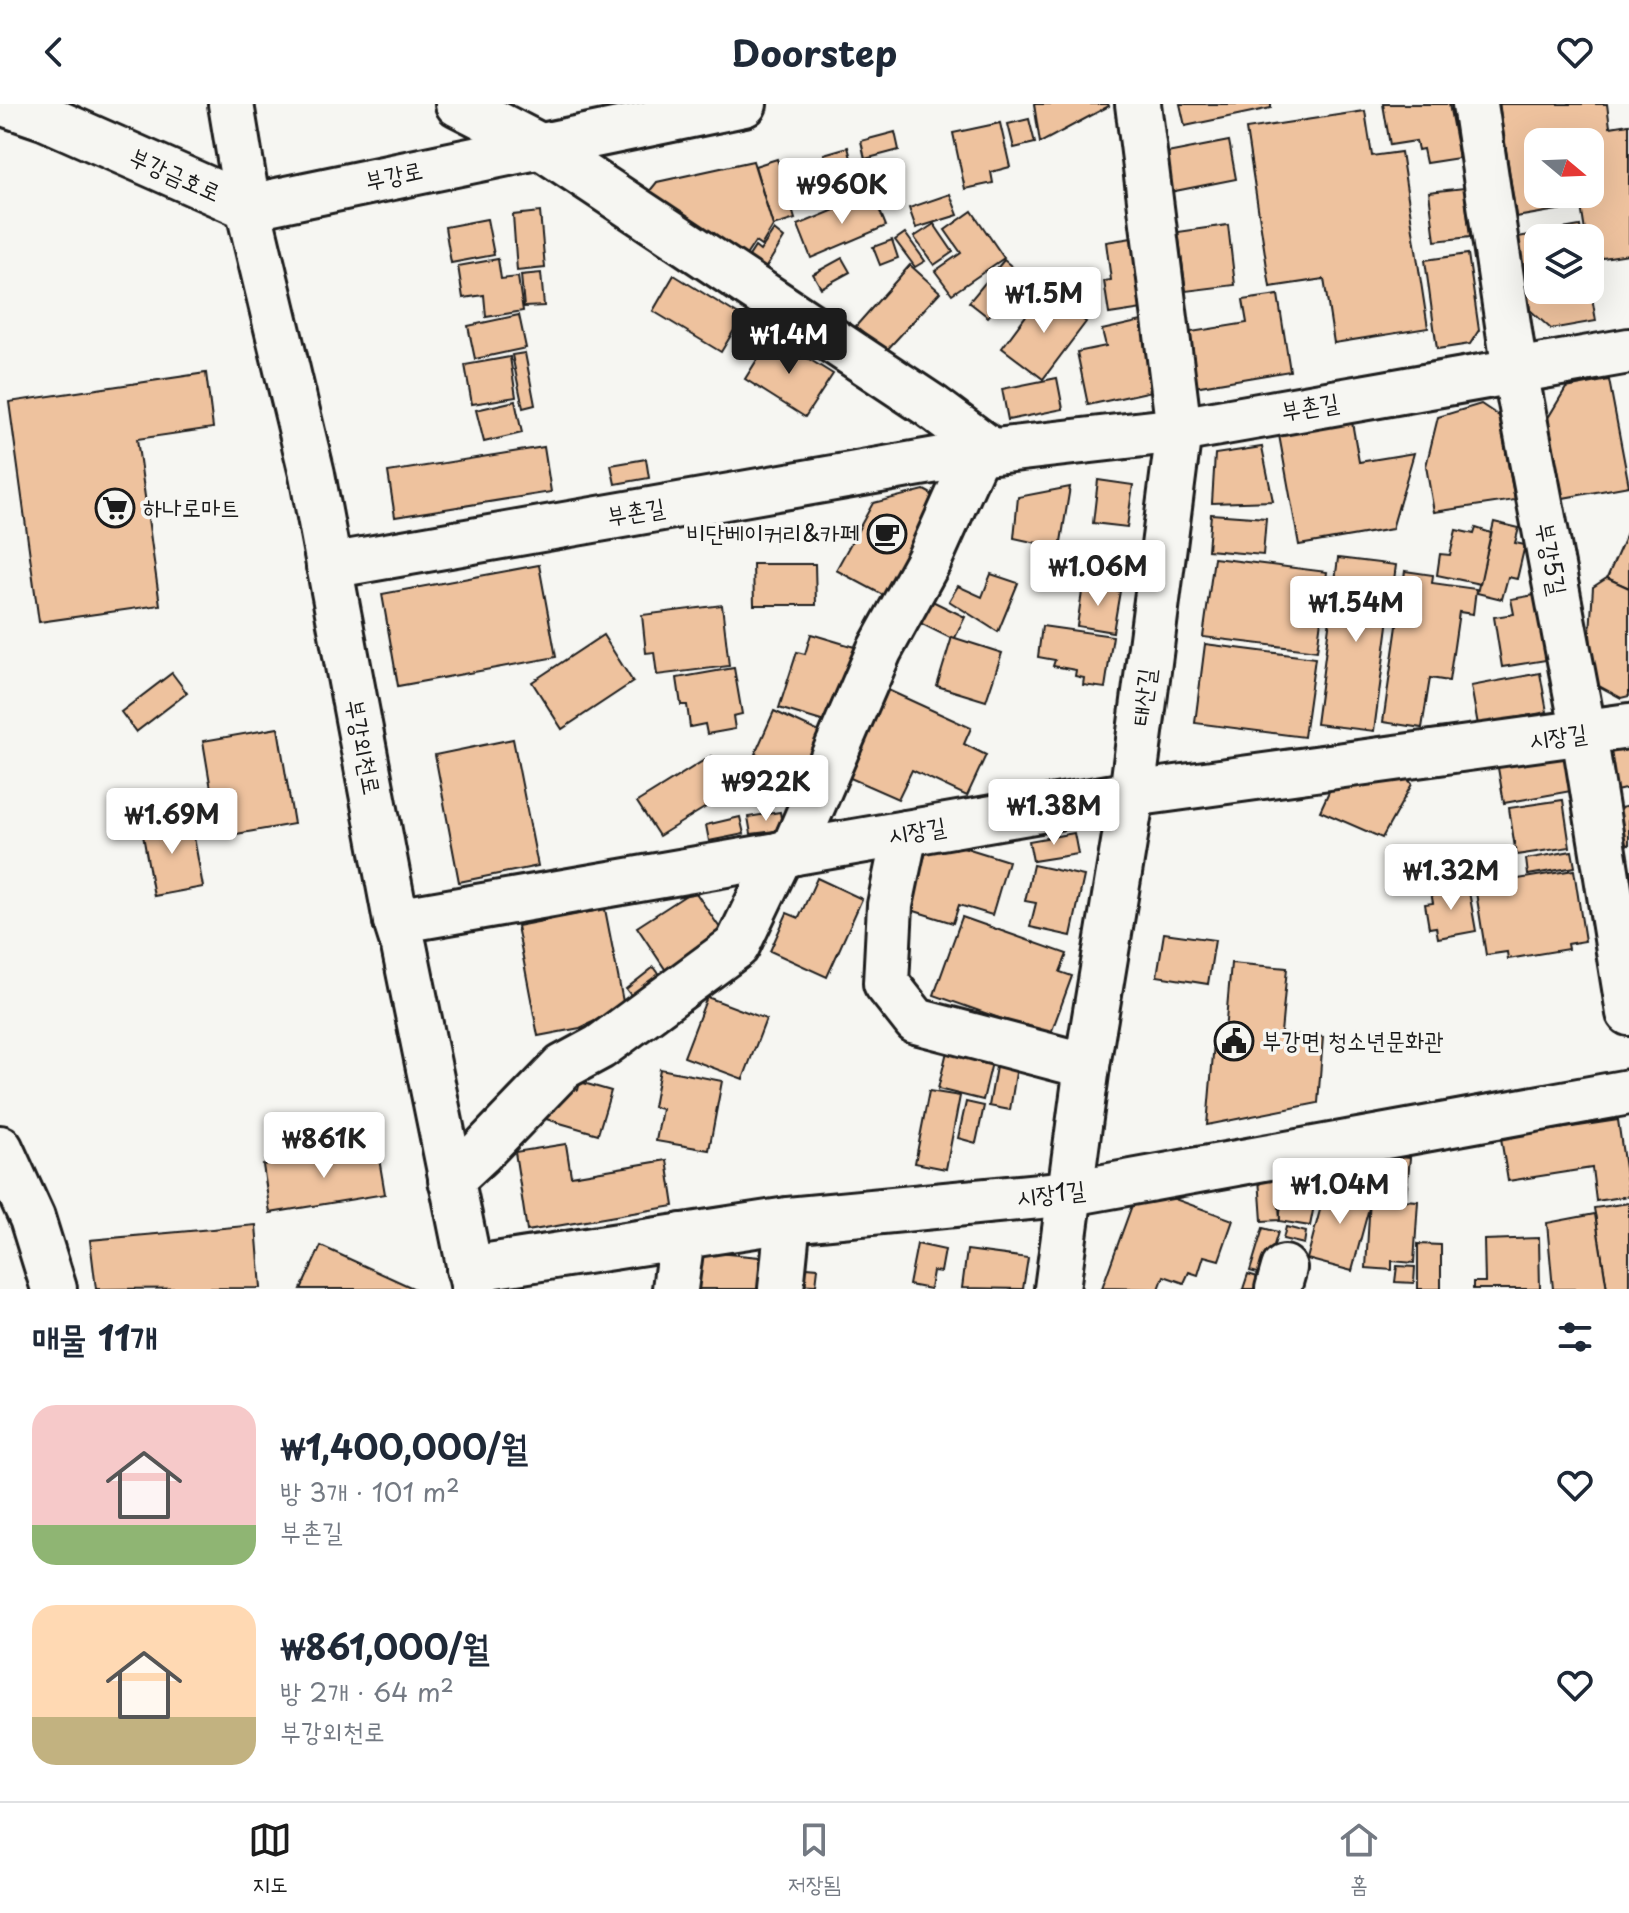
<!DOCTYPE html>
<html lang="ko">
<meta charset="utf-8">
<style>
body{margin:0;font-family:"Playpen Sans","Poor Story",sans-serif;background:#f6f6f7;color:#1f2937;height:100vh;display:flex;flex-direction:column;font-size:30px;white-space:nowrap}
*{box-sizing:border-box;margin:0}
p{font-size:26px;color:#747a83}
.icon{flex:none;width:44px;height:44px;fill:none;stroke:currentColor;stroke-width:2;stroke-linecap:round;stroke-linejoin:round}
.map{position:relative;height:1185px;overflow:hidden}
.details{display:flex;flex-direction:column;background:#fff;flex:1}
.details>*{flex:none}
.needle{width:52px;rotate:109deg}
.buttons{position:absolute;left:1524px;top:24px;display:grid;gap:16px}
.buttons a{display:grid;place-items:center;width:80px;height:80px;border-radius:16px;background:#fff;box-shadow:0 8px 32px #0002;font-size:40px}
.price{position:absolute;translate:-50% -68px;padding:0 18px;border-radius:8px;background:#fff;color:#222;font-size:26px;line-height:52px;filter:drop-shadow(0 2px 4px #0008)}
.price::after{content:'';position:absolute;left:50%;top:48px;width:24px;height:18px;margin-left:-12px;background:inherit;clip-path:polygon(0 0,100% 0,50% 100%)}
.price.current{background:#1c1c1c;color:#fff}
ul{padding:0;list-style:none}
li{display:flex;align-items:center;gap:24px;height:200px;padding:0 32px}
li span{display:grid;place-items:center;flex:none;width:224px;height:160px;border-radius:24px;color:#555}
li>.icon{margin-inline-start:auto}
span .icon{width:96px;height:96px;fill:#fffc;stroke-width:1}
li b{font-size:34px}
h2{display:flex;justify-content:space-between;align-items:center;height:96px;padding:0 32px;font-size:34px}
header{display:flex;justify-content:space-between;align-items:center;height:104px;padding:0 32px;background:#fff;font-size:36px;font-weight:700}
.dock{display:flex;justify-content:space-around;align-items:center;height:112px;border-top:2px solid #e0e1e3;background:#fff;font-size:22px;color:#747a83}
.dock a{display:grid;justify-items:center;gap:4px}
.dock .current{color:#1c1c1c}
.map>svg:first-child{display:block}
.building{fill:#eec29e;stroke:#1c1c1c;stroke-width:2;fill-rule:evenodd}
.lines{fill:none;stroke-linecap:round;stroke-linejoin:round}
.minor-casing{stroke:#1c1c1c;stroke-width:50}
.minor{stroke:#f6f6f2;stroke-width:44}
.labels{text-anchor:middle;stroke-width:7;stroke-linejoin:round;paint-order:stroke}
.street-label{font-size:24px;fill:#1c1c1c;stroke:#f6f6f2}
.poi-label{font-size:24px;fill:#1c1c1c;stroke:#f6f6f2;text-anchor:start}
</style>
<header><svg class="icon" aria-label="back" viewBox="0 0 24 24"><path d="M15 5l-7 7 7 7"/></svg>Doorstep<svg class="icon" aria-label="heart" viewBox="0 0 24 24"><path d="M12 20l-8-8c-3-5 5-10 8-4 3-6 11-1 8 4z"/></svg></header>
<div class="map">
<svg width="1629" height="1185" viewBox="0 0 1629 1185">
<rect width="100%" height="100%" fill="#f6f6f2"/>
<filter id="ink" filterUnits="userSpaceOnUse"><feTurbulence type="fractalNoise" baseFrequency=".0125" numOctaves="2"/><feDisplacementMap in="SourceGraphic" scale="16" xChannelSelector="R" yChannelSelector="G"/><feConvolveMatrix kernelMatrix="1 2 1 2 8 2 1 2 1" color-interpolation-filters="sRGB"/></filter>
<g filter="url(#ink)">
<!-- building -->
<g class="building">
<polygon points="1034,0 1108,0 1109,2 1040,39"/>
<polygon points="1180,0 1271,0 1271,4 1185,22"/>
<polygon points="1383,0 1449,0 1459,54 1426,59 1423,45 1418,46 1416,37 1390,41"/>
<path d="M1499,0H1607L1610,23L1629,20V150L1590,156V134H1586L1581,102L1516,113ZM1538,38H1590V90H1538Z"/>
<polygon points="1365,7 1372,52 1401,48 1428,224 1334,239 1324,175 1270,183 1246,25"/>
<polygon points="1029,15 1035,39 1014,44 1008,20"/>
<polygon points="1000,19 1010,63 991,68 993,79 965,85 953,29"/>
<polygon points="895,28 899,46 865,55 861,37"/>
<polygon points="1229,37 1236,75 1170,88 1162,50"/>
<polygon points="848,43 852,58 827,64 824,50"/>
<polygon points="777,55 795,115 773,122 755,62"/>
<polygon points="753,57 773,122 761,142 755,138 743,156 644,94 657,78"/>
<polygon points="1464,84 1470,133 1435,137 1429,88"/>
<polygon points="873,90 886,122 811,154 798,121"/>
<polygon points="950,90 958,111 916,124 909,104"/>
<polygon points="972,107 1004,154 952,190 935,167 961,149 945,126"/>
<polygon points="540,108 545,164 517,167 513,111"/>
<polygon points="487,115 494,151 451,159 445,123"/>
<polygon points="934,120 953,148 934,161 914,133"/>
<polygon points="1228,121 1235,181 1186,187 1178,128"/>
<polygon points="1580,122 1582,134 1538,134 1538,186 1590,186 1590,181 1596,217 1551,225 1530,206 1518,133"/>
<polygon points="774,126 784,134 763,168 746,157 755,143 760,147"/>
<polygon points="905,129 925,157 915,163 895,136"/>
<polygon points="1145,132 1156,203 1109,210 1104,177 1111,176 1106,138"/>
<polygon points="892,136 898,154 880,161 873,143"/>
<polygon points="1468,150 1479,226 1470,240 1437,245 1425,156"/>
<polygon points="842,154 850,168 821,184 813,170"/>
<polygon points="498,155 501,175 518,173 523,207 486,213 484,191 463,194 458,162"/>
<polygon points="1004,156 1035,182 1016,205 1005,194 988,213 969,198"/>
<polygon points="910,161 940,188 885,248 856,222"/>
<polygon points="541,169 544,202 524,203 521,171"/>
<polygon points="674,171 742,213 721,248 653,207"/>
<polygon points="1045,186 1086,218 1043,275 1002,244"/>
<polygon points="1278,191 1290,267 1194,283 1185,229 1247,219 1243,196"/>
<polygon points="519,211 526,244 475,255 468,222"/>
<polygon points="1155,214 1170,283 1088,301 1077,248 1106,242 1102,226"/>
<polygon points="772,232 833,270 805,313 745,275"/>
<polygon points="525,249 535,301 523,304 512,251"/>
<polygon points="510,253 516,293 472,300 465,261"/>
<polygon points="206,269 213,324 137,335 160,501 39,518 9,298"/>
<polygon points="1057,274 1063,305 1008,316 1002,285"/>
<polygon points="1609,276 1629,382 1563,394 1548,314 1566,284"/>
<polygon points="515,297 522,329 484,338 476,306"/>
<polygon points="1481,300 1499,312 1515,396 1434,408 1426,362 1438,313"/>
<polygon points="1352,318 1359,358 1414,349 1392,425 1299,441 1279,331"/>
<polygon points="544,343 551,388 395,413 388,368"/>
<polygon points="1262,343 1273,397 1212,399 1215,350"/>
<polygon points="646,355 649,374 615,380 611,361"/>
<polygon points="1098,376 1133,381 1127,423 1093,419"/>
<polygon points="1070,383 1060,444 1014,434 1018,393"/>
<polygon points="924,386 948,399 894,497 836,466 873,399"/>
<polygon points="1211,410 1266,414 1263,451 1208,446"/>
<polygon points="1494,418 1519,424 1515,439 1525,441 1517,475 1508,473 1502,495 1477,489"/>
<polygon points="1476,424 1491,429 1480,480 1437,471 1440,450 1450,451 1456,426 1474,430"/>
<polygon points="1629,424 1629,484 1607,474"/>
<polygon points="1214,454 1327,468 1317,547 1203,533"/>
<polygon points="1338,454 1396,461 1374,627 1316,620"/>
<polygon points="753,460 815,460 816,501 754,501"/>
<polygon points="539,461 556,553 398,582 382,490"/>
<polygon points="1405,467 1433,471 1432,479 1476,485 1473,510 1459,508 1449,577 1430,574 1422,624 1383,618"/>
<polygon points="991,470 1018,479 998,528 949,497 958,482 982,493"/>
<polygon points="1607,474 1629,484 1629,592 1621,594 1593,579 1590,529 1593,483"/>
<polygon points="1083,481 1120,487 1113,528 1077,522"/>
<polygon points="918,490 965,513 954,536 906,512"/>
<polygon points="1535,491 1546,556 1502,563 1494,513 1514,510 1511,495"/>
<polygon points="722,501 729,562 657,571 654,548 646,549 642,511"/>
<polygon points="1042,522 1113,532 1105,584 1083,581 1084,574 1075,572 1076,566 1053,562 1055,556 1038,553"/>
<polygon points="811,530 871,548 841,623 779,604 797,548 805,550"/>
<polygon points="603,531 633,578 562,625 532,578"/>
<polygon points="952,533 1002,549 986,597 937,582"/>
<polygon points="1205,540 1315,554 1304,633 1195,619"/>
<polygon points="734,564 742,610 733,612 735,625 707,630 705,620 690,623 687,601 681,601 677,574"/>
<polygon points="172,569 187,589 136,628 121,608"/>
<polygon points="1540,569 1547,608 1478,621 1471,582"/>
<polygon points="888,586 971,624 964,640 986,651 967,692 912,666 898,695 848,673"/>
<polygon points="774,607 828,632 805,684 779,672 783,663 755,650"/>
<polygon points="278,624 294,720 219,733 203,637"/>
<polygon points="513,635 538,762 459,778 435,651"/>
<polygon points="1629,636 1629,684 1616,687 1608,639"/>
<polygon points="1564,646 1571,687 1504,699 1497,658"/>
<polygon points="711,652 732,687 659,732 637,698"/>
<polygon points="1401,667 1412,680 1382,734 1320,707 1332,681"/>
<polygon points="1563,696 1570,743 1516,751 1509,704"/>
<polygon points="1629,702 1629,741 1615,738 1612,706"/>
<polygon points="780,708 783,726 751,730 748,713"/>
<polygon points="190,711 203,783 154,792 141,720"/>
<polygon points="740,713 744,730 709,737 706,721"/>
<polygon points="1074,729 1078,750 1033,757 1029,737"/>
<polygon points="931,733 1008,757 992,811 959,801 953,819 908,805"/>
<polygon points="1572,747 1575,763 1528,771 1526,755"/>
<polygon points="1033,761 1084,772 1071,832 1030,823 1036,799 1025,797"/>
<polygon points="1574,766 1585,837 1567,840 1568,845 1508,855 1507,848 1486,851 1475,782"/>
<polygon points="817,774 862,795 827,873 770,847 787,809 799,814"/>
<polygon points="1468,782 1476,827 1438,834 1436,823 1429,824 1425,800 1433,799 1431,788"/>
<polygon points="694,786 726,833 669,871 637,823"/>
<polygon points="605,805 624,903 580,924 538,932 517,822"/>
<polygon points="962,813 1067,850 1060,868 1072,872 1050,932 934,891"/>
<polygon points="1164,829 1215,836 1208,880 1157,872"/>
<polygon points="1231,859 1287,864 1281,929 1323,933 1318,999 1207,1021 1215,927 1225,928"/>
<polygon points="654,863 665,878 637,899 626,885"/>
<polygon points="707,893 766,915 743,975 684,953"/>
<polygon points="949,939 994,950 983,996 938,985"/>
<polygon points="999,946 1019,950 1010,1006 989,1002"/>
<polygon points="660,965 722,977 709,1046 656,1037 662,1005 653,1003"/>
<polygon points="580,978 611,987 598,1030 546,1015 556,979 578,986"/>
<polygon points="929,987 960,992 946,1065 915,1059"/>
<polygon points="966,998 984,1002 976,1039 958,1034"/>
<polygon points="1618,1016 1629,1092 1596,1097 1592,1064 1508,1077 1501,1034"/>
<polygon points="566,1040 571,1072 667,1056 674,1102 527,1127 515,1048"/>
<polygon points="377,1043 385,1090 270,1109 263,1061"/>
<polygon points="1387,1052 1410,1054 1406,1094 1383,1092"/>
<polygon points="1321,1065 1310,1122 1279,1117 1285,1070"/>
<polygon points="1277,1073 1280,1116 1262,1117 1259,1074"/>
<polygon points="1328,1076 1373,1089 1352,1167 1307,1155"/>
<polygon points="1139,1082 1233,1116 1219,1156 1204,1152 1198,1171 1189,1168 1184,1179 1164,1172 1159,1185 1102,1184"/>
<polygon points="1370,1094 1418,1097 1414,1159 1392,1157 1392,1166 1366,1164"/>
<polygon points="1629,1099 1629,1185 1607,1185 1594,1104"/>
<polygon points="1595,1110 1607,1185 1553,1185 1547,1119"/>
<polygon points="256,1121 261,1184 96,1185 90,1136"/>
<polygon points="1286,1123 1306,1128 1304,1140 1283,1135"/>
<polygon points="1263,1124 1278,1128 1265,1171 1250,1167"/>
<polygon points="1539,1134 1540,1185 1473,1185 1473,1178 1485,1178 1484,1136"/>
<polygon points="917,1140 945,1146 941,1168 933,1167 930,1185 909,1181"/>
<polygon points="1418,1140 1441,1141 1441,1185 1418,1185"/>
<polygon points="321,1142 415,1185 301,1185"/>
<polygon points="685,1146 770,1154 767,1185 682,1185"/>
<polygon points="967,1146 1028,1154 1023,1185 962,1184"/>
<polygon points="795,1162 818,1164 816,1181 793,1180"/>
<polygon points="1397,1162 1415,1163 1414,1179 1395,1178"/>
<polygon points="1248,1170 1264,1175 1261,1185 1243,1185"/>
</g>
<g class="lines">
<defs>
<g id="minor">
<polyline points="6,0 44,13 248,103"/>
<polyline points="231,0 248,103 312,370 396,817 404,842 474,1185"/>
<polyline points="458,0 540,42 931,302 990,346"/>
<polyline points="1475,0 1515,267 1584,630 1629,909"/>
<polyline points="248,103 744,0"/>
<polyline points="329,462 977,349 1179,326 1629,247"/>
<polyline points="905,729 890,801 886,879 916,917 1087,962"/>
<polyline points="792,749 879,547 929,456 977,349"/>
<polyline points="396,817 1132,690 1629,622"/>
<polyline points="0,1044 32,1114 54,1185"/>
<polyline points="451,1076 480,1049 563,963 600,943 737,842 781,750"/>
<polyline points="469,1165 788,1116 1071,1089 1629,988"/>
<polyline points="675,1185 682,1132"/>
<polyline points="781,1185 788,1116"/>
<polyline points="1057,1185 1087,962 1132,690 1179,326 1138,0"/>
<polyline points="1278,1185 1284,1164"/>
</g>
</defs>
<!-- minor casing -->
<use href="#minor" class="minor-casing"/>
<!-- minor -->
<use href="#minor" class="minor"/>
</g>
</g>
<!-- icons -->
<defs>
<symbol id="supermarket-ring" viewBox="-11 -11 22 22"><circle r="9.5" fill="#f6f6f2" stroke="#1c1c1c" stroke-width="1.5"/><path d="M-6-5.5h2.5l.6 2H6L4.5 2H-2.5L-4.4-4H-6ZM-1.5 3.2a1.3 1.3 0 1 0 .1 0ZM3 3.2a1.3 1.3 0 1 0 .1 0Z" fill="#1c1c1c"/></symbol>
<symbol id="cafe-ring" viewBox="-11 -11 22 22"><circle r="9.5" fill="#f6f6f2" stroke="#1c1c1c" stroke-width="1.5"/><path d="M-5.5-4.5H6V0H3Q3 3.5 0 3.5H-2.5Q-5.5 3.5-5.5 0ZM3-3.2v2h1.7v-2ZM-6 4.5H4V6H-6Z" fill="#1c1c1c"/></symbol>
<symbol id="civic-ring" viewBox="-11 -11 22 22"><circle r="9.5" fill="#f6f6f2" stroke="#1c1c1c" stroke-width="1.5"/><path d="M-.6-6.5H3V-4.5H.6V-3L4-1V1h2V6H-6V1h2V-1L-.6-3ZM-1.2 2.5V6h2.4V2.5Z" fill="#1c1c1c"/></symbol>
</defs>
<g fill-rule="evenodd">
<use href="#supermarket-ring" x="93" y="382" width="44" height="44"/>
<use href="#cafe-ring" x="865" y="408" width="44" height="44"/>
<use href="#civic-ring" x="1212" y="915" width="44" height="44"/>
</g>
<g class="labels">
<!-- street labels -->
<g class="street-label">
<text transform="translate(175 71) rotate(24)" y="8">부강금호로</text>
<text transform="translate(394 72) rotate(-12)" y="8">부강로</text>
<text transform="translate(1310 303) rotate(-10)" y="8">부촌길</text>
<text transform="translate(636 408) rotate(-10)" y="8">부촌길</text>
<text transform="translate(1551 455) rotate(79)" y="8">부강5길</text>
<text transform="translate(1144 593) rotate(-83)" y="8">태산길</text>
<text transform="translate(1558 633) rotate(-8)" y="8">시장길</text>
<text transform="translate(363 643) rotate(79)" y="8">부강외천로</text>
<text transform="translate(917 727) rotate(-10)" y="8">시장길</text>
<text transform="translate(1051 1090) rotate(-7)" y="8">시장1길</text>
</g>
<!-- poi labels -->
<g class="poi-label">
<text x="143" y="412">하나로마트</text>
<text x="859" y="438" text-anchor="end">비단베이커리&amp;카페</text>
<text x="1262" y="945">부강면 청소년문화관</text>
</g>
</g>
</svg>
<div class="buttons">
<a><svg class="needle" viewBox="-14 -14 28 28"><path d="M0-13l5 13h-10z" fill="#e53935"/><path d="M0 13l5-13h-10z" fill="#747a83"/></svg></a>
<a><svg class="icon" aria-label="layers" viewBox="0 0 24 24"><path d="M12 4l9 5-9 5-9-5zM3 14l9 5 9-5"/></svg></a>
</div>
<b class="price" style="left:842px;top:122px">₩960K</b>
<b class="price" style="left:1044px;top:231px">₩1.5M</b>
<b class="price current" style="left:789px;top:272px">₩1.4M</b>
<b class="price" style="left:1098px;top:504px">₩1.06M</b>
<b class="price" style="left:1356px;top:540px">₩1.54M</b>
<b class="price" style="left:766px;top:719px">₩922K</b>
<b class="price" style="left:1054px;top:743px">₩1.38M</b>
<b class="price" style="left:172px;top:752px">₩1.69M</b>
<b class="price" style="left:1451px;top:808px">₩1.32M</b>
<b class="price" style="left:324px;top:1076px">₩861K</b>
<b class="price" style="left:1340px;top:1122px">₩1.04M</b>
</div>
<section class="details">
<h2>매물 11개<svg class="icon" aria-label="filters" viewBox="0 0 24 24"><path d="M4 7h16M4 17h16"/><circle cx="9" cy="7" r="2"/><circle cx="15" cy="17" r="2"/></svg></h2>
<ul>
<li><span style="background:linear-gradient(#f6c9c9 75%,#8fb573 0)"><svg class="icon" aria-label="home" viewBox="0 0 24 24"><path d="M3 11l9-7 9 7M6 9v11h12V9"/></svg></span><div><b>₩1,400,000/월</b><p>방 3개 · 101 m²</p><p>부촌길</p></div><svg class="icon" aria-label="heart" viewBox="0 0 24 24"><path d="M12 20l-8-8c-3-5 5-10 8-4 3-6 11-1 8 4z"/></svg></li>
<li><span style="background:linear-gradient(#ffd9b3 70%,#c2b280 0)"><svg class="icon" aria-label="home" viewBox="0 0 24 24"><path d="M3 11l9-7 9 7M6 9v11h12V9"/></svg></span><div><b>₩861,000/월</b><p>방 2개 · 64 m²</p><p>부강외천로</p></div><svg class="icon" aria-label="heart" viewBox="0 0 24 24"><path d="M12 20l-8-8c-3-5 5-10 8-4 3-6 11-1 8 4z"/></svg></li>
</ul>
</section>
<nav class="dock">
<a class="current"><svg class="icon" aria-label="map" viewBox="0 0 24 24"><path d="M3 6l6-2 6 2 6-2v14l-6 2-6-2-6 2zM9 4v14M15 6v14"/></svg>지도</a>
<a><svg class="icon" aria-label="saved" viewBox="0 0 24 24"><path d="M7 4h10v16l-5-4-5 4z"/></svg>저장됨</a>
<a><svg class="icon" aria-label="home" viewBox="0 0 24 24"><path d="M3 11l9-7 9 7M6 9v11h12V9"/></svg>홈</a>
</nav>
